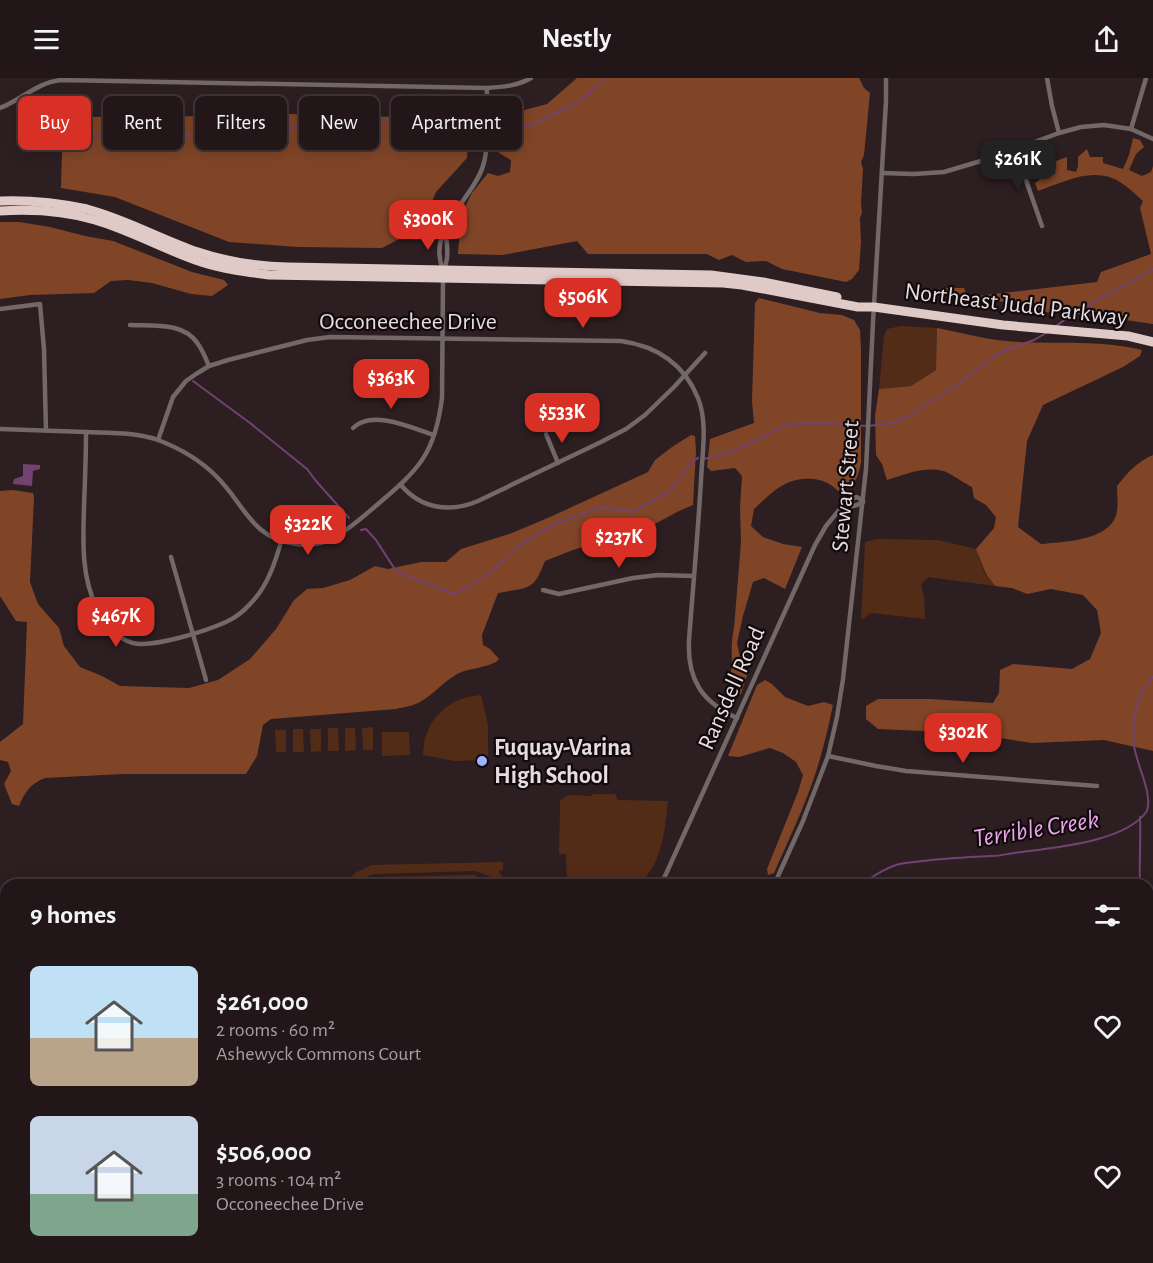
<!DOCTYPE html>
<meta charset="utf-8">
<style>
body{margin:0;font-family:"Alegreya Sans",sans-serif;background:#2a1f22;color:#f1f3f6;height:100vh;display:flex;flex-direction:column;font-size:22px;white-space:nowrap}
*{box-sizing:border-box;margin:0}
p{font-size:20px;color:#a29fa2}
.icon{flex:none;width:33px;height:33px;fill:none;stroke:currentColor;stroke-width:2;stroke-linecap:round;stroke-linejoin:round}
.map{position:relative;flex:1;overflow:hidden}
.side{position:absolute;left:0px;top:801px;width:1154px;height:384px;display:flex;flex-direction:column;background:#221619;border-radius:18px 18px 0 0;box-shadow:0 3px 15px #0003,0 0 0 2px #3f3538}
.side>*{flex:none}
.top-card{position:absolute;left:18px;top:18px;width:600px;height:54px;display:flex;gap:12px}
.price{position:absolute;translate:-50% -51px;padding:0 14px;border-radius:12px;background:#d93025;color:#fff;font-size:20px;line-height:39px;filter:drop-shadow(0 2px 3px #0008)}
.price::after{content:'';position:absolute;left:50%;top:36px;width:18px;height:14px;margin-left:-9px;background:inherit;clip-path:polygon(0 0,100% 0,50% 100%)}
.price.current{background:#222;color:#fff}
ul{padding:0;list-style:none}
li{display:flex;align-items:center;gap:18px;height:150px;padding:0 30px}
li span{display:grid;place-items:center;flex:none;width:168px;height:120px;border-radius:9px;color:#555}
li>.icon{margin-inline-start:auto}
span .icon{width:72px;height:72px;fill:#fffc;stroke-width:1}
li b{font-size:26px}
h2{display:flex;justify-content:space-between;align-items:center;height:72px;padding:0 30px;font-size:26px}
.pill{padding:0 21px;border-radius:9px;background:#221619;box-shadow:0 3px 15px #0003,0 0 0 2px #3f3538;font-size:21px;line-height:54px}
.pill.current{background:#d93025;color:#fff}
header{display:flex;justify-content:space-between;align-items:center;height:78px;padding:0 30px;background:#221619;font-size:27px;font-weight:700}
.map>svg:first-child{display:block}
.green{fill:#532c17}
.forest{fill:#804527}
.water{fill:#724370}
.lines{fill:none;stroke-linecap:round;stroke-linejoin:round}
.stream{stroke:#724370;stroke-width:2}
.street{stroke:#716867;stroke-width:4.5}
.secondary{stroke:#9d908e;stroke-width:7}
.highway{stroke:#dfcac7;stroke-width:9}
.poi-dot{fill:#9cb4fd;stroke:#110a0c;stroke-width:2}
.labels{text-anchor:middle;stroke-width:4.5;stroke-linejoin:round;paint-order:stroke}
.street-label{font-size:24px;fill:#e6dbdd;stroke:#110a0c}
.poi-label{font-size:24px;font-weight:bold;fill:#e6dbdd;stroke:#110a0c;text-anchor:start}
.water-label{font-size:26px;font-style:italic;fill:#eda5e9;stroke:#110a0c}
</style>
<header><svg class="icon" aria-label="menu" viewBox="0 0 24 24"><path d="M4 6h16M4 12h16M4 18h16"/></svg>Nestly<svg class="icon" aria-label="share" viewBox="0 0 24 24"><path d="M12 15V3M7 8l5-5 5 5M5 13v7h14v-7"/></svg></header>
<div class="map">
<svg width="1153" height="1185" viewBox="0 0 1153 1185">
<rect width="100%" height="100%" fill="#2d1e21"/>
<!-- green -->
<g class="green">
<polygon points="901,248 937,250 936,292 911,308 879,311 884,258 887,251"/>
<polygon points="878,461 938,462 976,471 985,496 995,508 928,499 921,506 924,519 925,541 871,535 861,542 865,464"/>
<path d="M481,617L488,647V678L484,682L454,683L423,677C423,644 447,619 481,617Z"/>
<polygon points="373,649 373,672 363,672 362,650"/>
<polygon points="328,650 338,650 339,673 328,673"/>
<polygon points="345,650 355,650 356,672 345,673"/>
<polygon points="293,651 303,651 304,674 293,674"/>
<polygon points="310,651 321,651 321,673 311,674"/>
<polygon points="275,652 286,652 286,674 276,674"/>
<polygon points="382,654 409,654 410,677 382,678"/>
<path d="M592,716H615L618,722L668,723C665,750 662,793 635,807H567L566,776H559L560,723L568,717L592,718Z"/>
<polygon points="503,784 503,792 498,793 509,807 499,807 491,799 476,793 375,796 365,799 355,807 345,807 355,795 372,787"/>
<polygon points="476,797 477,807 374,807 374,799"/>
</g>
<!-- forest -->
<g class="forest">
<polygon points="577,0 859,0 864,10 870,15 864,77 861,84 863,91 861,125 862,135 860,140 861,164 859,192 852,201 846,204 782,191 766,183 746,184 732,177 719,182 707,176 588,176 577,163 503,177 458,176 461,137 472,115 488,95 498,98 510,94 511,82 499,75 491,41 547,26"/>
<polygon points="252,35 470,41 467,80 436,114 418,159 403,159 382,170 298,169 229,164 115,119 61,110 62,73 75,39 217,38"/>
<path d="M1133,60L1140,62L1144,69L1136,76L1129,92L1142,98L1151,94L1153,88V246L1091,237L1041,234C1028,222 986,223 968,223L963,219L939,213L940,210H964L968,219L1097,204L1101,194L1151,176L1140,130L1143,123C1134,115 1123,104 1112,100C1088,91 1061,105 1038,113L1035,105L1042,100L1055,96L1056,83L1067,79V92L1076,94L1078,88V79L1087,71L1090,79H1103V85L1123,91L1129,77Z"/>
<polygon points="0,144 19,144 50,149 85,158 113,163 192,194 224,202 228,207 212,218 191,216 152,205 128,202 111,203 94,215 30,217 0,221"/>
<path d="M759,220L820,235L842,237L854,242L860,252L861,271V385C857,402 856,407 838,413C831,406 824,402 813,401C785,399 773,414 754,431L751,448L763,459L783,466L802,469L785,511L764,500L753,504L743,538L737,565L743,594H748L741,616L733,619L729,618C729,609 731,602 731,593C733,578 730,567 734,550L741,464L740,430L742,398L735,390L711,393L707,389L710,361L754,345L752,323L755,225Z"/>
<path d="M937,250C959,254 983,261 1006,263C1051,267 1097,261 1142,272L1140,278L1123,289L1043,327L1027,363L1018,449L1041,466C1062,464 1098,463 1112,445C1120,436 1117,420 1117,408C1126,396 1138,383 1153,377V673L1104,662L1032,665L969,655L878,651L866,641V628L878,621H930L993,625L999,615L1000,592L1013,586L1072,591L1090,581L1101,555L1097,532L1083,517L1051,511L1027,516L1012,510L995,508L986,496L976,471L994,450L996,439L986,427L974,420L972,409C963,405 951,395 943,393C924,388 906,396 887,402L882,386L876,377L875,338L879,311L911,308L936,292Z"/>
<path d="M691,357L695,358L696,373L693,427L679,433L651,448L573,472L545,483C533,514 529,509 498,515L482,557L483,567L490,571L499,581L496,584C484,590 471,590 459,595C444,603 434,616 420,624C413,628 404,629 396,631L271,641L263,647L257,678L246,696H123L45,700C30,706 25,714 19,728L12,726L4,706L11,693L8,684L0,682V664L23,646L27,544L16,543L0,518V413L12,412L33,415L34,419L30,504L38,526L59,550L64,568L80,589L102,598L120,608L189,610L218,602L250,581L276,551L294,522L307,511L323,510L350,502L375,488L388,491L421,484H446L461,471L512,455L550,439L648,394L655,382L672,369Z"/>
<path d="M765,602L772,606L785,619L808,628L824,624L833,627C828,651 822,676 814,700C803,732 788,763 774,795L768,797L767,791L798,714L803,697L796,684L783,675L770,670L739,679L728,678L757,607Z"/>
</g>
<!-- water -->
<polygon class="water" points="23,386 40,387 40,391 33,393 32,408 13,406 14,401 23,398"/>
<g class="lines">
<!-- stream -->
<g class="stream">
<polyline points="89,56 115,55 144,57 249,56 271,55 299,48 377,42 412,44 435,52 477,59"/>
<polyline points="497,60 511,52 532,47 572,27 585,19 605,0"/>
<path d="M1056,248C1086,225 1121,211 1153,191"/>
<polyline points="193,303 250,345 307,391 316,403 349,440"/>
<polyline points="704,381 730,374 753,364 787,346 824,345 868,348 893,345 909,338 960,305 994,278 1011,270 1034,262 1046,255"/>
<polyline points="361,452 366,451 376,462 394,490 402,496 455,516 483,500 497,489 522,466 542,453 558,445 601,429 632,434 670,413 692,383 698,380"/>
<path d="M860,807C871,800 883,791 896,787C904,784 914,784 923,783C946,780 969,779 992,778C999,778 1007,776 1014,775C1050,770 1125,765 1147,733C1153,715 1136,686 1134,667C1132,651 1134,628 1143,613C1146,608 1150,603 1153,598"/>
<path d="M1140,807C1139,784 1141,762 1140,739"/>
<polyline points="1148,869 1153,874"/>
</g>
<!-- street -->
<g class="street">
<polyline points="1047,0 1052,28 1059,55"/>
<path d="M0,30C21,22 38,4 61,2L487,10C503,9 517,8 531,0"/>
<polyline points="1131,51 1146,0"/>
<polyline points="1015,71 1042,148"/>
<polyline points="882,95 914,96 944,94 991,80 1059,55 1081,49 1104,47 1131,51 1153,61"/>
<path d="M443,192C426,151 472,123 483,88C490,66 486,33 487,10"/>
<polyline points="0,231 40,226 44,271 46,353"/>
<path d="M130,247C154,248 184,244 198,266C203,273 206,281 209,288"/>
<path d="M353,350C372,331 412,350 434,357"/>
<path d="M0,351C29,352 58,353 86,354C110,355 136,354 158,362C179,370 200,382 216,398C244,425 251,461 296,466C309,468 323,466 335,459C351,450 365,437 378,426C419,391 435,376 442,320L443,200C443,193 446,187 447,180C448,171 447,163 445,154"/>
<path d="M86,354C86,379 85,403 84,428C83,463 81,498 97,531C105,546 115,560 133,565C153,570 206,553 226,544C235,540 244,533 251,525C267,509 275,485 281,464"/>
<polyline points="546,356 558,385"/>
<path d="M158,362L173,319L186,303L196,296L209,288L228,282L307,262L330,259L621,263C656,268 684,286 698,320C708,345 702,376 701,402C698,455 693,509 689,562C687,602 702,624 737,640"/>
<path d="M401,407C421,431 450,435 478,423L601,364L626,351L645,337L674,309L705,275"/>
<polyline points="840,431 857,427 863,424"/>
<polyline points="171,479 206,602"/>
<polyline points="543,512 559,516 633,500 658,497 693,498"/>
<polyline points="828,678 876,688 906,693 1097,708"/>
<polyline points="661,807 815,467 826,448 840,431 842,426 847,422 857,419 863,423"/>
<polyline points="774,807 803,743 828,678 837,639 843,601 866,391 873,244 886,23 886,0"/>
<polyline points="1148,929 1153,929"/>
<polyline points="0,955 6,962"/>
<polyline points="185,1179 190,1185"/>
<polyline points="455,1179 463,1185"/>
<polyline points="657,1179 665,1185"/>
<polyline points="1000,1179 1005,1185"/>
<polyline points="181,1185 181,1179"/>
<polyline points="395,1185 400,1179"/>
<polyline points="531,1185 536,1179"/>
<polyline points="758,1185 760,1179"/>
</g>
<!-- secondary -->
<g class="secondary">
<polyline points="0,833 6,840"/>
<polyline points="0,846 6,853"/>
<polyline points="0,1068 6,1087"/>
<polyline points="24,1179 24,1185"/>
<polyline points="293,1179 300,1185"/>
</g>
<!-- highway -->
<g class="highway">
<path d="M0,123C29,122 59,125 87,131C125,141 160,161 198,174C227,184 257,188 288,189L711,197L763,204L837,219"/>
<path d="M0,133C32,131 65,133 95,142C132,153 165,172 201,184C223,191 246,194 269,197L723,205L742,207L858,229H874L1003,247L1128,258L1153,264"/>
</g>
</g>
<!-- markers -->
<circle class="poi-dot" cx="482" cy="683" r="6"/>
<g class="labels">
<!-- street labels -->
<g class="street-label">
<text transform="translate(1016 226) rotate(7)" y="8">Northeast Judd Parkway</text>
<text x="408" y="251">Occoneechee Drive</text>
<text transform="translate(845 408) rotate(-85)" y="8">Stewart Street</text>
<text transform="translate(731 610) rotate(-66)" y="8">Ransdell Road</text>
</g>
<!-- poi labels -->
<g class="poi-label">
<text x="494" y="677">Fuquay-Varina<tspan x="494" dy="28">High School</tspan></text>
</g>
<!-- water labels -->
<g class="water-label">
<text transform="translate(1036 750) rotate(-9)" y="9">Terrible Creek</text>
</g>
</g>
</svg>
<b class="price current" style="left:1018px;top:113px">$261K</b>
<b class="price" style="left:428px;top:173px">$300K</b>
<b class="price" style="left:583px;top:251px">$506K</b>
<b class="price" style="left:391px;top:332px">$363K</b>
<b class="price" style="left:562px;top:366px">$533K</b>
<b class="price" style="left:308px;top:478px">$322K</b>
<b class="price" style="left:619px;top:491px">$237K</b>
<b class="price" style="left:116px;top:570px">$467K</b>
<b class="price" style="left:963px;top:686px">$302K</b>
<div class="top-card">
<a class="pill current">Buy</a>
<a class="pill">Rent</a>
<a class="pill">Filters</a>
<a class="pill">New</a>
<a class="pill">Apartment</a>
</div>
<section class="side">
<h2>9 homes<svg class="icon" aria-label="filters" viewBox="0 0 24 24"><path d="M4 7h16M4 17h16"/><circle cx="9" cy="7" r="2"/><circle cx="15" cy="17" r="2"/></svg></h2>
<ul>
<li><span style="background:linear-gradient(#bfe0f5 60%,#b9a48a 0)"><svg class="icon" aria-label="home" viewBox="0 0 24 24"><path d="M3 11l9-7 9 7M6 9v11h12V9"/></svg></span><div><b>$261,000</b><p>2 rooms · 60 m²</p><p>Ashewyck Commons Court</p></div><svg class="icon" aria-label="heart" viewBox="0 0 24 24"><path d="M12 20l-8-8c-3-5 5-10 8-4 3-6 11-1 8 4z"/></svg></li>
<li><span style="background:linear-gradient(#c9d6e8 65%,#7fa58c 0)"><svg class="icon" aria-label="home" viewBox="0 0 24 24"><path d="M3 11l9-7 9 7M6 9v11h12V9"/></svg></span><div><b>$506,000</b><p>3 rooms · 104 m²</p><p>Occoneechee Drive</p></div><svg class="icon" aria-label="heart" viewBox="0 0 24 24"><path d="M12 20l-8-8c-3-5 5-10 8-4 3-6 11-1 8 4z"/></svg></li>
</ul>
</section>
</div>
